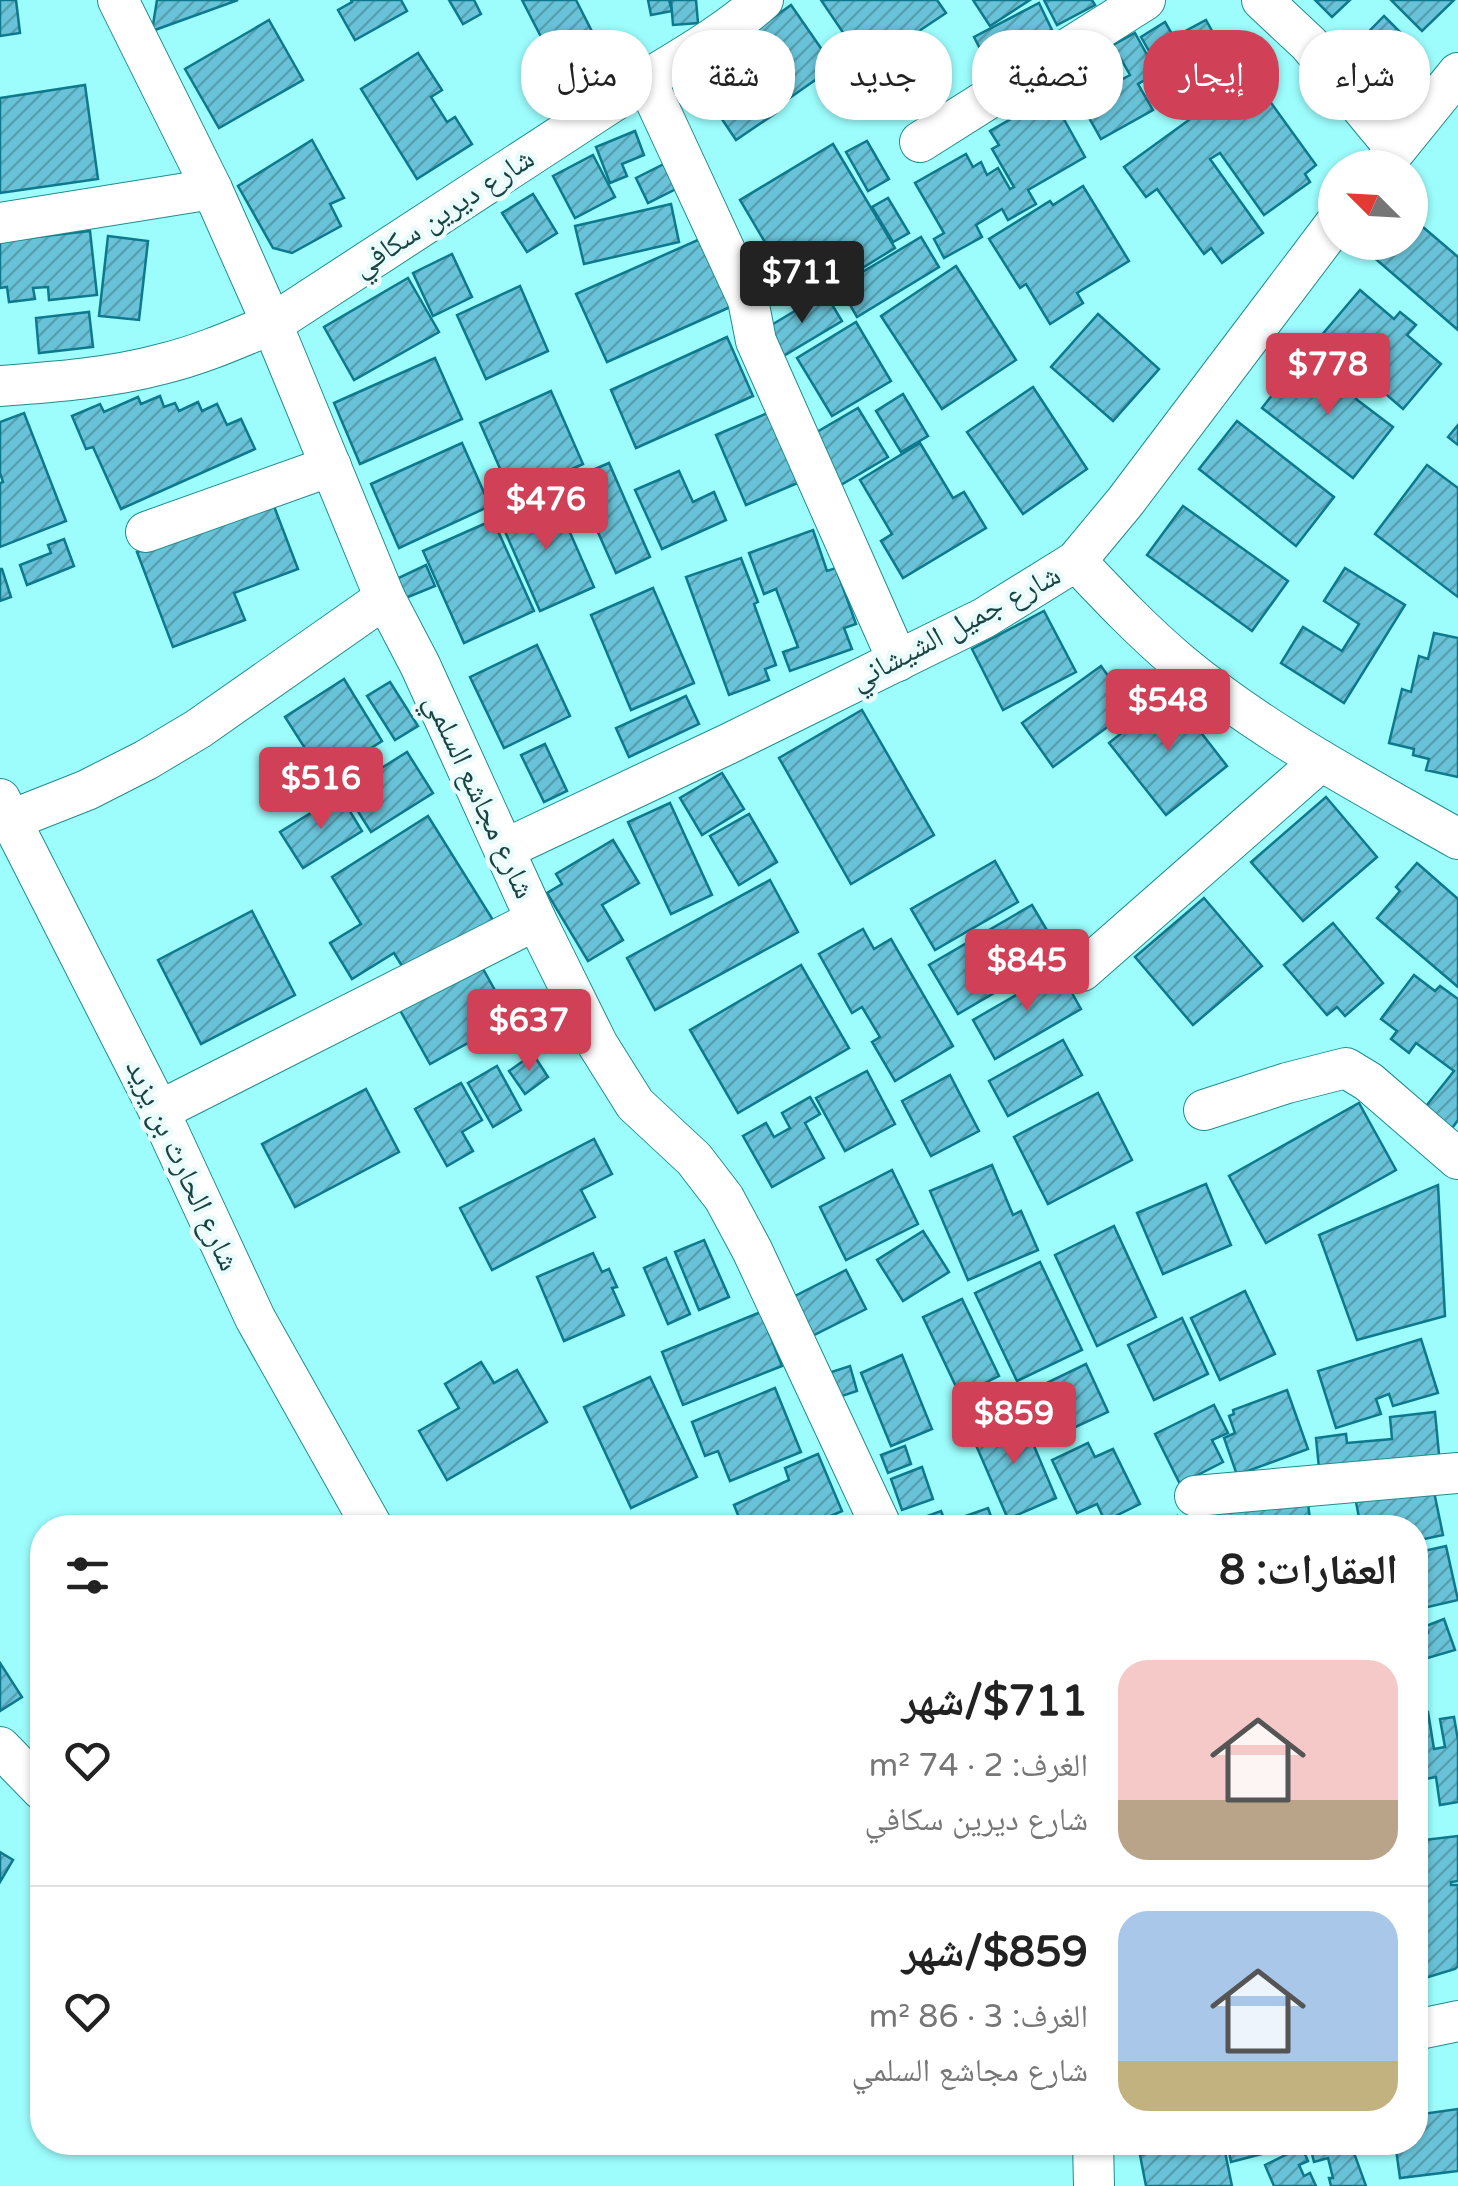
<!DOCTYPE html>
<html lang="ar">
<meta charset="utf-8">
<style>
body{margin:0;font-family:"Varela Round","Noto Naskh Arabic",sans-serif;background:#f6f6f6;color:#222;direction:rtl;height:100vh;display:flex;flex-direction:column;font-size:38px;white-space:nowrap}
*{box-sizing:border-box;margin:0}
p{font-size:32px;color:#767676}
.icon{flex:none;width:55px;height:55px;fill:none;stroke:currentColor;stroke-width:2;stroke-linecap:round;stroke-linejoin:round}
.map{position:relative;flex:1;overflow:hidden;direction:ltr}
.side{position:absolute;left:30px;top:1515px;width:1398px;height:640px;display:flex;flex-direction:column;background:#fff;border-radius:40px;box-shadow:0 2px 8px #0004;direction:rtl}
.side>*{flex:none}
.hud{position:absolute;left:30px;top:30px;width:1400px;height:90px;direction:rtl;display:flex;gap:20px}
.needle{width:65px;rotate:294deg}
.tools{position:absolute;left:1318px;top:150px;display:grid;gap:20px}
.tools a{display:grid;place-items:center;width:110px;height:110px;border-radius:50%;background:#fff;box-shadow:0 2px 8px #0004;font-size:50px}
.price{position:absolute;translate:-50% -85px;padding:0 22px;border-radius:10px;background:#d04057;color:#fff;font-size:32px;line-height:65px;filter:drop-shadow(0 2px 5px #0008)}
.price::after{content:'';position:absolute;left:50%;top:60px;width:30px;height:22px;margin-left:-15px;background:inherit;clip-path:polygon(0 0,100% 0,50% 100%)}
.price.selected{background:#222;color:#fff}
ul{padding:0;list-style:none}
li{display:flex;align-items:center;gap:30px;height:250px;padding:0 30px}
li+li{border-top:2px solid #e0e0e0}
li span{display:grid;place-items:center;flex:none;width:280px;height:200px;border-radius:30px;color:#555}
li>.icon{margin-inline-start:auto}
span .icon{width:120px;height:120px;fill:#fffc;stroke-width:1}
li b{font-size:42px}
h2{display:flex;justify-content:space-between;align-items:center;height:120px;padding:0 30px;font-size:42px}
.tag{padding:0 35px;border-radius:40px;background:#fff;box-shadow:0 2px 8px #0004;font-size:35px;line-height:90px}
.tag.selected{background:#d04057;color:#fff}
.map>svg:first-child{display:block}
.building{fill:url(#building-hatch);stroke:#0e798d;stroke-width:2.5}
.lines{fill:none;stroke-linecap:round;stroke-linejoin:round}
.minor-casing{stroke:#228c8c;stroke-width:42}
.minor{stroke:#fff;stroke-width:40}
.labels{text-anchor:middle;stroke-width:9;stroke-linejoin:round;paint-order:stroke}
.street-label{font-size:30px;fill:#1a4343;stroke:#eafbfb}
</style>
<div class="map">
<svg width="1458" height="2186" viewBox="0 0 1458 2186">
<defs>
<pattern id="building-hatch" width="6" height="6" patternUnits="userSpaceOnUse" patternTransform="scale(2.5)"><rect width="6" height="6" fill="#69c3d8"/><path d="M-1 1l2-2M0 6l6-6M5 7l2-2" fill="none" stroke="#56a0b1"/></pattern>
</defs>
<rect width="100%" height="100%" fill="#9dfdfd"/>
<!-- building -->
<g class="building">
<polygon points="0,0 16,0 20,33 0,36"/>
<polygon points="157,0 238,0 152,31"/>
<polygon points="351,0 401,0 407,11 355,40 338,10 352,2"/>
<polygon points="449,0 474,0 481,14 463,24"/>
<polygon points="522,0 576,0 611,69 569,91"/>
<polygon points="648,0 669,0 672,11 651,15"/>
<polygon points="671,0 696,0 698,23 673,25"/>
<polygon points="821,0 937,0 946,13 916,33 929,52 858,101 844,80 865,65"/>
<polygon points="973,0 1030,0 990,26"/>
<polygon points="1044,0 1092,0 1095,5 1057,25"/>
<polygon points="1315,0 1350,0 1332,17"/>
<polygon points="1391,0 1454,0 1422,31"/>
<polygon points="1039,3 1052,30 988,64 974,37"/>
<polygon points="791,5 834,67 778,106 736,44"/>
<polygon points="1384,16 1410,42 1371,81 1345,56"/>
<polygon points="269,20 303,80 219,128 185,69"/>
<polygon points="1206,20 1231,65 1204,81 1178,35"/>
<polygon points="1165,22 1183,53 1158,67 1141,37"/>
<polygon points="1135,33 1157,73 1138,84 1153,110 1101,139 1066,77 1103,56 1117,82 1130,75 1113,45"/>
<polygon points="730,46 776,113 736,140 691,73"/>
<polygon points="418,53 442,90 431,97 447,122 455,117 472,144 417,179 361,89"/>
<polygon points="1251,75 1316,165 1305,174 1310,182 1264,215 1220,153 1210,159 1263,233 1222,263 1211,248 1204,254 1157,189 1146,197 1124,167"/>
<polygon points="85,85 98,179 0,193 0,98"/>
<polygon points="1051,96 1085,157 1028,190 1036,204 1008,220 1002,209 976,225 982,237 944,258 934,239 944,233 915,183 966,154 973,167 981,162 987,175 998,168 1010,189 1014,187 992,149 999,145 990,131"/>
<polygon points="635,131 644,155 622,164 627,176 610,183 596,147"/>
<polygon points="312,140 344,198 330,204 341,226 292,253 273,248 238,186"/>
<polygon points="867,141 889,179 868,191 846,152"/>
<polygon points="833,144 895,248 802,305 740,200"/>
<polygon points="593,155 615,197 575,218 553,176"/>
<polygon points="666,163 678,188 648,203 636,178"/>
<polygon points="1083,186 1129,261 1077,293 1083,303 1050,324 1026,284 1020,288 989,239 1050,201 1053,205"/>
<polygon points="533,194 557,233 527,252 502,213"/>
<polygon points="888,198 909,233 893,242 872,207"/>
<polygon points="671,204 679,242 584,264 575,226"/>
<polygon points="1410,216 1458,257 1458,330 1370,254 1380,242 1410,242"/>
<polygon points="90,231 97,295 49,300 48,287 33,288 35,299 9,302 7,287 0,288 0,241"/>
<polygon points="108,236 148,241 139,320 99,316"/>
<polygon points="707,236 737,304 607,362 576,294"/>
<polygon points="921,237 939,267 857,317 839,286"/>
<polygon points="452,254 472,297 433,316 413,273"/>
<polygon points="956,266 1016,360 942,409 881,316"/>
<polygon points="408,278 439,332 354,380 324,327"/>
<polygon points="520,286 548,351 486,379 457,315"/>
<polygon points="1360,290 1394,319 1400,312 1416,325 1407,335 1441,364 1403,409 1320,337"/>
<polygon points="825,293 842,321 780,358 763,330"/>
<polygon points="89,312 93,347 39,353 36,318"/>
<polygon points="1098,314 1159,369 1113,421 1051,367"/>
<polygon points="856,322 891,381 832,416 797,358"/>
<polygon points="727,337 753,396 636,448 611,390"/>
<polygon points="435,358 462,419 360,464 334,403"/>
<polygon points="1301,358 1342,389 1346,384 1360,394 1356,399 1393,427 1353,478 1262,408"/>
<polygon points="1033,387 1087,469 1023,514 967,432"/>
<polygon points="551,391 583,464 512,496 480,423"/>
<polygon points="903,394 928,436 901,452 876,411"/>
<polygon points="160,396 164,407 175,403 179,411 198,402 202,411 217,404 227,425 241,419 255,449 121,509 93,447 86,449 72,416 100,404 104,412 138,397 141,404"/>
<polygon points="858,408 888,457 834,489 805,439"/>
<polygon points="777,409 807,479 746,505 716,435"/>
<polygon points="24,413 66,521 0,547 0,483 3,482 0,473 0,422"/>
<polygon points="1237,421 1334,497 1296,546 1199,469"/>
<polygon points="1458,425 1458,445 1448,437"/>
<polygon points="462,443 490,506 399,548 371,484"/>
<polygon points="920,443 953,498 964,492 986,528 903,578 881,541 892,534 860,480"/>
<polygon points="609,463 650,557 616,573 574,478"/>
<polygon points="1427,465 1458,488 1458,597 1375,534"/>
<polygon points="679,471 693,502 714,492 726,520 662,549 635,490"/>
<polygon points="553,494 594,587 540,611 499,518"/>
<polygon points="272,501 298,569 234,593 245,620 173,647 137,552"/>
<polygon points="1183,506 1288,581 1252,631 1147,555"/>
<polygon points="493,520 534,611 464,643 423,551"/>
<polygon points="813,530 827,571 836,568 856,624 844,628 852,649 790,671 783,652 798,647 776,589 764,594 749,553"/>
<polygon points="64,539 74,566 27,585 20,565 51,553 48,545"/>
<polygon points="741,558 758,602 754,604 776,665 765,669 769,680 729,695 686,577"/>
<polygon points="426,565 435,586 401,600 392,581"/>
<polygon points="1345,568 1405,605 1344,703 1281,663 1303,627 1342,651 1359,624 1324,601"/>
<polygon points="0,569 2,569 11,597 0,601"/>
<polygon points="653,588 694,683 631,710 591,615"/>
<polygon points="1044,611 1076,672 1003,710 972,649"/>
<polygon points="1434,633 1458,638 1458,777 1426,770 1429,759 1413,755 1414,749 1389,743 1402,689 1411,692 1419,656 1428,659"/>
<polygon points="537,645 570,716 504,748 470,677"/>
<polygon points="1101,666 1132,709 1053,767 1022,723"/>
<polygon points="344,679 382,741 324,778 285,717"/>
<polygon points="390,682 418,726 395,740 367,696"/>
<polygon points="1171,694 1227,766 1166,815 1109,743"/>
<polygon points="686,696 699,724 629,757 616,728"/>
<polygon points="862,710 934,835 851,884 779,758"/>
<polygon points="545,744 567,791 544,802 521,755"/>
<polygon points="407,752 433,793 371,832 345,791"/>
<polygon points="722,773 744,809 702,835 680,798"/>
<polygon points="340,795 362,831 303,868 280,832"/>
<polygon points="1326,797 1377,857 1303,921 1251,862"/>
<polygon points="670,803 712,895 671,914 628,822"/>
<polygon points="749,814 777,862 739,885 710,836"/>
<polygon points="428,816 493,920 407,974 394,953 352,979 330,943 361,924 332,877"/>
<polygon points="613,840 639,883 602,905 623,940 588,961 547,893 562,884 556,874"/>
<polygon points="995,861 1018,902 935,950 911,909"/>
<polygon points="1417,863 1458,899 1458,987 1377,918 1400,891 1396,887"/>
<polygon points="770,880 798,932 655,1010 627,958"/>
<polygon points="1204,898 1262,966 1193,1025 1135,957"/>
<polygon points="1032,905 1061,954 958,1014 929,965"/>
<polygon points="252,911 295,995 201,1044 158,960"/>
<polygon points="1333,923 1383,983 1345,1016 1337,1007 1327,1015 1284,965"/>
<polygon points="863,929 874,949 891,939 953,1046 895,1081 872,1042 880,1037 862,1007 852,1013 819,954"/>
<polygon points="477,958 511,1019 430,1064 396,1003"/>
<polygon points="801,965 849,1048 738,1113 690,1030"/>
<polygon points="1059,970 1081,1009 995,1059 973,1020"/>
<polygon points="1414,975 1435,991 1440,986 1458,999 1458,1120 1450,1131 1423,1110 1454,1071 1416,1043 1409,1053 1391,1039 1397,1031 1381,1019"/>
<polygon points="1063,1040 1082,1075 1008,1116 989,1081"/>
<polygon points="533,1054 548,1077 525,1094 509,1071"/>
<polygon points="497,1066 521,1110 493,1127 468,1083"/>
<polygon points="867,1071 895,1124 845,1151 816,1098"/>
<polygon points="950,1075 979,1131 931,1156 902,1101"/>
<polygon points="461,1083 482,1120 462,1132 473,1151 447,1166 415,1109"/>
<polygon points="366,1089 399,1152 295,1207 262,1144"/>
<polygon points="1098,1093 1132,1160 1048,1204 1014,1137"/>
<polygon points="810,1097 820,1114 805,1123 824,1158 772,1187 743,1136 766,1123 774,1137 790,1128 782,1113"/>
<polygon points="1359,1103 1396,1170 1266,1243 1229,1176"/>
<polygon points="594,1139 612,1174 581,1190 595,1217 492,1270 460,1208"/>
<polygon points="992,1165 1013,1215 1021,1211 1038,1250 968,1280 930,1191"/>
<polygon points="892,1170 918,1224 846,1260 820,1207"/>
<polygon points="1206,1184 1231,1245 1163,1274 1137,1213"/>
<polygon points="1438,1185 1445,1316 1357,1340 1319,1235"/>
<polygon points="1114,1226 1156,1317 1097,1346 1055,1255"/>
<polygon points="923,1231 949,1272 903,1301 877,1260"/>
<polygon points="704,1240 729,1297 699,1310 675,1252"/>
<polygon points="593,1253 602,1272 609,1269 617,1287 612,1288 624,1315 564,1341 537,1277"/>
<polygon points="666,1258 690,1314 668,1324 644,1268"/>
<polygon points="1040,1262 1082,1350 1017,1381 975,1293"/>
<polygon points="846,1270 866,1309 812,1336 793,1297"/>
<polygon points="1245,1291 1275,1354 1220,1380 1191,1318"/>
<polygon points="962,1299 999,1376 960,1395 923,1317"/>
<polygon points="761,1312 782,1366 683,1405 662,1352"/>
<polygon points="1182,1318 1208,1374 1154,1400 1128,1345"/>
<polygon points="1421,1339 1438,1393 1393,1406 1389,1394 1376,1399 1381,1414 1336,1428 1318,1371"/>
<polygon points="902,1355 932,1429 891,1446 861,1373"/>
<polygon points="481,1362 494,1383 517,1370 547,1422 447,1480 419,1431 459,1408 445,1384"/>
<polygon points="1086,1364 1108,1412 1056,1436 1034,1389"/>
<polygon points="850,1366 857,1391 830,1400 822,1375"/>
<polygon points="650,1377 697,1477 631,1508 584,1407"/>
<polygon points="775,1388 801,1452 730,1481 718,1451 705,1456 692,1422"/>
<polygon points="1287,1390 1308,1449 1237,1475 1224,1438 1235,1433 1229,1416 1234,1414 1233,1410"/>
<polygon points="1214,1405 1228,1433 1212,1440 1223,1462 1180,1484 1155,1434"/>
<polygon points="1435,1412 1440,1465 1320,1478 1316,1438 1346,1434 1347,1443 1392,1439 1390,1417"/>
<polygon points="1021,1415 1056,1498 1008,1519 972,1436"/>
<polygon points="1088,1443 1095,1457 1113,1449 1140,1504 1105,1521 1097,1504 1077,1513 1052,1460"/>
<polygon points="905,1446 911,1464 888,1473 881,1455"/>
<polygon points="818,1454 842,1511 804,1528 743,1528 734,1505 789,1480 785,1468"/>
<polygon points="922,1467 933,1499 902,1510 891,1479"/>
<polygon points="1433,1487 1443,1535 1415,1541 1415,1528 1361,1528 1356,1502"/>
<polygon points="1307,1495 1311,1528 1214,1528 1212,1507"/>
<polygon points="988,1508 995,1528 957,1528 954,1520"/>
<polygon points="941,1511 948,1528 897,1528 897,1527"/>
<polygon points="1177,1516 1182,1528 1154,1528 1154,1527"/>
<polygon points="832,1517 837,1528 809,1528"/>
<polygon points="1446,1546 1458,1600 1415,1610 1415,1553"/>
<polygon points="1444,1619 1455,1650 1421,1660 1415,1637 1428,1633 1426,1626"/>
<polygon points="0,1663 22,1697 0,1711"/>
<polygon points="1428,1712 1434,1749 1445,1747 1440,1719 1454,1717 1458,1740 1458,1802 1440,1805 1436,1777 1415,1781 1415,1714"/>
<polygon points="1458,1836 1458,1881 1451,1882 1451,1885 1458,1885 1458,1966 1455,1969 1415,1981 1415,1841"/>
<polygon points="0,1852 13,1860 0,1882"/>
<polygon points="1458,2109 1458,2171 1400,2178 1395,2142 1415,2142 1415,2115"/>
<polygon points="1199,2142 1223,2142 1232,2186 1146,2186 1140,2155"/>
<polygon points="1227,2142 1284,2142 1285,2148 1231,2162"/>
<polygon points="1309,2142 1356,2142 1358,2152 1354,2153 1366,2186 1331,2186 1329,2178 1333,2178 1328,2158 1314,2162"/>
<polygon points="1302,2147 1308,2161 1299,2165 1304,2176 1310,2173 1316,2186 1274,2186 1265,2165"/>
</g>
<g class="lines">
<defs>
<g id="minor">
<polyline points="118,0 212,189 272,324 385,598 420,665 536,920 598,1045 635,1104 694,1159 724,1198 752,1250 882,1528"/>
<polyline points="1262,0 1309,44 1396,149"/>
<polyline points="646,80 748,300 756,341 898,661"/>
<polyline points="920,142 1145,0"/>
<polyline points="1381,168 1458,73"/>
<polyline points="0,223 212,189"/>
<path d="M0,386C54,382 110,378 162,364C200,355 236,339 272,324L646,80C687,55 727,32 763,0"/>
<polyline points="146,532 331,466"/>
<path d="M1076,561C1109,596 1143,632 1180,663C1264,733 1363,785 1458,839"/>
<polyline points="0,799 159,1111 255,1318 373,1528"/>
<polyline points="11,820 87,790 146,760 198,729 385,598"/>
<polyline points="505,849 728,744 984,618 1076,561 1125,502 1335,224"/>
<polyline points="1082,971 1321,761"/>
<polyline points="1204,1110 1287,1083 1346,1068 1369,1082 1458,1159"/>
<polyline points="159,1111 536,920"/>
<polyline points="1195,1496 1458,1473"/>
<polyline points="0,1747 42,1790"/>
<polyline points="1415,2030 1458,2021"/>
<polyline points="1093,2142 1094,2186"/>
</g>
</defs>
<!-- minor casing -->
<use href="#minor" class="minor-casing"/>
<!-- minor -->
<use href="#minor" class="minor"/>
</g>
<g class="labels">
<!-- street labels -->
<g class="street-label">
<text transform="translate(443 212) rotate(-33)" y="10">شارع ديرين سكافي</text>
<text transform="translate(955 627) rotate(-28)" y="10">شارع جميل الشيشاني</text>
<text transform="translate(480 796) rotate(65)" y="10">شارع مجاشع السلمي</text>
<text transform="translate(183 1165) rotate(65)" y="10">شارع الحارث بن يزيد</text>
</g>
</g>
</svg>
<div class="tools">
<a><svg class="needle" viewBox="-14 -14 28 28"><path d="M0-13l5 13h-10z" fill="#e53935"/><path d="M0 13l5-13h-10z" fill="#767676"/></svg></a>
</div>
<b class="price selected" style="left:802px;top:326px">$711</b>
<b class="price" style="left:1328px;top:418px">$778</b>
<b class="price" style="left:546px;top:553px">$476</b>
<b class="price" style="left:1168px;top:754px">$548</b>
<b class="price" style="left:321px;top:832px">$516</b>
<b class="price" style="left:1027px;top:1014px">$845</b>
<b class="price" style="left:529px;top:1074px">$637</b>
<b class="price" style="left:1014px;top:1467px">$859</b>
<div class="hud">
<a class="tag">شراء</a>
<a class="tag selected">إيجار</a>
<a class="tag">تصفية</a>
<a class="tag">جديد</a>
<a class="tag">شقة</a>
<a class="tag">منزل</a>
</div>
<section class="side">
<h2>العقارات: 8<svg class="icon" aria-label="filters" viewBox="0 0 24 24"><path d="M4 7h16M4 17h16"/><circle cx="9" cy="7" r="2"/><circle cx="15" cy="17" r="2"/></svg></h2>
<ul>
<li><span style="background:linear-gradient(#f6c9c9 70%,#b9a48a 0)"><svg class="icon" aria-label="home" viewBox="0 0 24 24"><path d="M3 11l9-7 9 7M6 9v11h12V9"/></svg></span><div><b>$711/شهر</b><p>الغرف: 2 · 74 m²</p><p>شارع ديرين سكافي</p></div><svg class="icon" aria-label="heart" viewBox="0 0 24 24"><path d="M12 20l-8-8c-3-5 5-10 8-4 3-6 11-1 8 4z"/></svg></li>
<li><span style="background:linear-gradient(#a9c7e8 75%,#c2b280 0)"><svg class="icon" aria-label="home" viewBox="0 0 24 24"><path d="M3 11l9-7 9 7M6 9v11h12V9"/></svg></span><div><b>$859/شهر</b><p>الغرف: 3 · 86 m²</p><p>شارع مجاشع السلمي</p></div><svg class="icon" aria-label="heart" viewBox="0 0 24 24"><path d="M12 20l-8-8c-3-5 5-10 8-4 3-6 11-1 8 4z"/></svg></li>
</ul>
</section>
</div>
